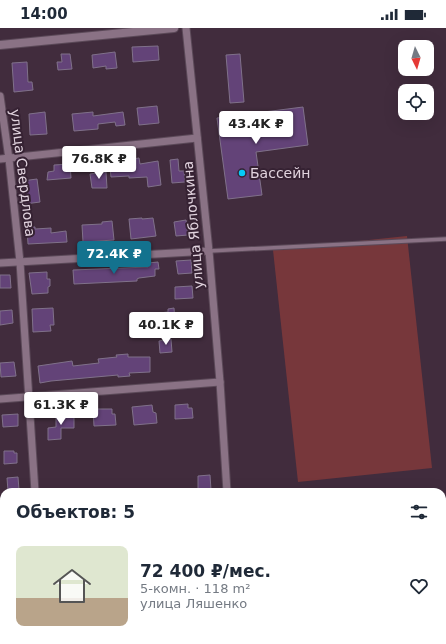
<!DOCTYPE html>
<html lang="ru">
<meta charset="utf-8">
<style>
body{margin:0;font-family:"DejaVu Sans",sans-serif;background:#f2f2f3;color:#1f2937;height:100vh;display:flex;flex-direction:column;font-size:15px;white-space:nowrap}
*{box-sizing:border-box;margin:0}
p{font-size:13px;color:#747a83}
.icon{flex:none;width:22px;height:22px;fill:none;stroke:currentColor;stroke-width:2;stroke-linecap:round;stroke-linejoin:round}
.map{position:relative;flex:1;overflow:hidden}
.drawer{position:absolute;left:0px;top:460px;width:446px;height:156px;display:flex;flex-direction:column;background:#fff;border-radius:12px 12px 0 0;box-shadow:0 4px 16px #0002}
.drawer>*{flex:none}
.needle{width:26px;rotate:175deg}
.fabs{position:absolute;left:398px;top:12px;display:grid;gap:8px}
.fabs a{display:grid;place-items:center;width:36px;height:36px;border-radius:8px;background:#fff;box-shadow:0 4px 16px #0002;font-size:20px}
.price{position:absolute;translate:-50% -34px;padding:0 9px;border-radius:4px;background:#fff;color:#222;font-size:13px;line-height:26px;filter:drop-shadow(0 1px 2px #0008)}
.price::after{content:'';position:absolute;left:50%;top:24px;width:12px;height:9px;margin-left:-6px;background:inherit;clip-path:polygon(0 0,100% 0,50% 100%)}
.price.selected{background:#13728e;color:#fff}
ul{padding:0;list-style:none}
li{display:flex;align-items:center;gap:12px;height:100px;padding:0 16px}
li span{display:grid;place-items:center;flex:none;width:112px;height:80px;border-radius:8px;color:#555}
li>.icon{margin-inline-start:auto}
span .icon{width:48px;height:48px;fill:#fffc;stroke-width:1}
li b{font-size:17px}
h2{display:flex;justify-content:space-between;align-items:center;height:48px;padding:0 16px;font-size:17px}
.status{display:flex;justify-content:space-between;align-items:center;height:28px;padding:0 20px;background:#fff;direction:ltr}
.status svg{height:11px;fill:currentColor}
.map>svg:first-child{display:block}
.green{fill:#77373b}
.building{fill:#634378;stroke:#80718a}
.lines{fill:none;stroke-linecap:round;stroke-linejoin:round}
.service-casing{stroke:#5b4958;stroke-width:5.5}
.minor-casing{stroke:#5b4958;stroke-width:9}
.tertiary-casing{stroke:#5b4958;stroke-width:10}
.service{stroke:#8a7285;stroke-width:3.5}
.minor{stroke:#8a7285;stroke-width:7}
.tertiary{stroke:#8a7285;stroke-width:8}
.poi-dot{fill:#05cbf9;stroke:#362233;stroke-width:1.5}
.labels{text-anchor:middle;stroke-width:4;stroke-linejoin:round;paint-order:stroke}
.street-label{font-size:14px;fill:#e1d3de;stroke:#362233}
.poi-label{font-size:14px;fill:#e1d3de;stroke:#362233;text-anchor:start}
</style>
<div class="status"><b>14:00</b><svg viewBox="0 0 49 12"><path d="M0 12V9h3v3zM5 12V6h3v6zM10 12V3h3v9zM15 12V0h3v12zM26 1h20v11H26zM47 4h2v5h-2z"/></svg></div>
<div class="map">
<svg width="446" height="616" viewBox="0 0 446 616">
<rect width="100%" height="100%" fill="#412c3d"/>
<!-- green -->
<polygon class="green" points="407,208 432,440 298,454 273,222"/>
<!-- building -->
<g class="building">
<polygon points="158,18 159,32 133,34 132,19"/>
<polygon points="115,24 117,40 106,41 106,38 93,40 92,27"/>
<polygon points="61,26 70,26 72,41 58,42 57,34 62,34"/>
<polygon points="240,26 244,74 230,75 226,27"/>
<polygon points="27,34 28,54 32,54 33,62 14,64 12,35"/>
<polygon points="157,78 159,95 139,97 137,80"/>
<polygon points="303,79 308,117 256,124 262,167 228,171 217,90"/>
<polygon points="45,84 47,106 30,107 29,86"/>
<polygon points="93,84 93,88 123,84 125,97 116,98 115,94 98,96 98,101 74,103 72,86"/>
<polygon points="139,130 140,136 158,133 161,157 148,159 147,149 129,150 129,148 111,149 110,140 113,140 112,134"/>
<polygon points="178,131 179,143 184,143 185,154 172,155 170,132"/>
<polygon points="70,136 71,150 47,152 48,144 54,143 54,137"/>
<polygon points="106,144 107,160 92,160 90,146"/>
<polygon points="37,151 40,174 25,176 22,153"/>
<polygon points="142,190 142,191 153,190 156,208 131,211 129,191"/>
<polygon points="186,192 188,207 176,208 174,194"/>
<polygon points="112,193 114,212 83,214 82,197 102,196 102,194"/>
<polygon points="27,199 35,199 35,201 51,200 51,205 66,203 67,214 28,216"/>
<polygon points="191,232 192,245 178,246 176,233"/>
<polygon points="158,234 159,241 155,241 155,248 139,250 137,251 137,253 74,256 73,242 148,239 148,235"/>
<polygon points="47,244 47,251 50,251 50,258 48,259 48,265 32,266 29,245"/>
<polygon points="0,247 10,247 11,260 0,260"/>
<polygon points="192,258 193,270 175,271 175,259"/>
<polygon points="53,280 54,297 50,297 51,303 33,304 32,281"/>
<polygon points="174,280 175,293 160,294 159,285 168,284 168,281"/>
<polygon points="12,282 13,295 0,297 0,283"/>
<polygon points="194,296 194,306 177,307 176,297"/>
<polygon points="171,311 172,324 160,325 159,313"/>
<polygon points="128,326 128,329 150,329 150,344 129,345 130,348 118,349 118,347 51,353 40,355 38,338 72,333 73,338 99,335 98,331 117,329 116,327"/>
<polygon points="14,334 16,348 1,349 0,335"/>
<polygon points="188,376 188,380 192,380 193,390 175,391 175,377"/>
<polygon points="152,377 153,384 156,385 157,395 134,397 132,379"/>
<polygon points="93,381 112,381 112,386 115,386 116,397 94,398"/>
<polygon points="18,386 18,398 3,399 2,387"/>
<polygon points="74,386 74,400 61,400 61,411 48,412 48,400 56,399 56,387"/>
<polygon points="4,423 14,423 14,425 17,425 17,435 4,436"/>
<polygon points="210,447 211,462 198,463 198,448"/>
<polygon points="18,449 19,462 8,463 7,450"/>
</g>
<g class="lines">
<defs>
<polyline id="service" points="209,223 446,211"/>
<g id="minor">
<polyline points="186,0 209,223 220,354 227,464"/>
<polyline points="0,68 9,131 20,234 35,464"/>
<polyline points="0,131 197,110"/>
<polyline points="0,235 209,223"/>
<polyline points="0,371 220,354"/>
<polyline points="0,504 4,504"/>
<polyline points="236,612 237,616"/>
</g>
<polyline id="tertiary" points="0,17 174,0"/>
</defs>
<!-- service casing -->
<use href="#service" class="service-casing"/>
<!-- minor casing -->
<use href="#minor" class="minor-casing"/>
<!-- tertiary casing -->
<use href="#tertiary" class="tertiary-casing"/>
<!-- service -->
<use href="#service" class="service"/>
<!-- minor -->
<use href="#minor" class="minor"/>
<!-- tertiary -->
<use href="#tertiary" class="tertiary"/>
</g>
<!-- markers -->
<circle class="poi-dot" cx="242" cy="145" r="4"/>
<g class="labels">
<!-- street labels -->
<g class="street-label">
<text transform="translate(23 145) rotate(83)" y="5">улица Свердлова</text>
<text transform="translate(193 197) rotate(-95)" y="5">улица Яблочкина</text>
</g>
<!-- poi labels -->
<g class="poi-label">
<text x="250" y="150">Бассейн</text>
</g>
</g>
</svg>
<div class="fabs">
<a><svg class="needle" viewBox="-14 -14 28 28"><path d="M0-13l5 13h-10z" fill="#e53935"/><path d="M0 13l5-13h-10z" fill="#747a83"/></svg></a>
<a><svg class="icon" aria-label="locate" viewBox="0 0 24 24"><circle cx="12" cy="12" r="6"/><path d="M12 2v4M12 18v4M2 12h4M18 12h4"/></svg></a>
</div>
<b class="price" style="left:256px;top:117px">43.4K ₽</b>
<b class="price" style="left:99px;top:152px">76.8K ₽</b>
<b class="price selected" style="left:114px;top:247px">72.4K ₽</b>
<b class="price" style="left:166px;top:318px">40.1K ₽</b>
<b class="price" style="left:61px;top:398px">61.3K ₽</b>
<section class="drawer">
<h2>Объектов: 5<svg class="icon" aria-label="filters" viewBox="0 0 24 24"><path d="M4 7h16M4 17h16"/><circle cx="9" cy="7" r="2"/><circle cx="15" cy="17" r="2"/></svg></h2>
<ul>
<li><span style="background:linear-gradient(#dfe7d0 65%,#b9a48a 0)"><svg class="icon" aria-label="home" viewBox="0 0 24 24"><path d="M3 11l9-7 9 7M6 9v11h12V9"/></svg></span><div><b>72 400 ₽/мес.</b><p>5-комн. · 118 m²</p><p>улица Ляшенко</p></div><svg class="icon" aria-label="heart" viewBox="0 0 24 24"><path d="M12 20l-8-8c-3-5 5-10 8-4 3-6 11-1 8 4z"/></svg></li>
</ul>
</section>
</div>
